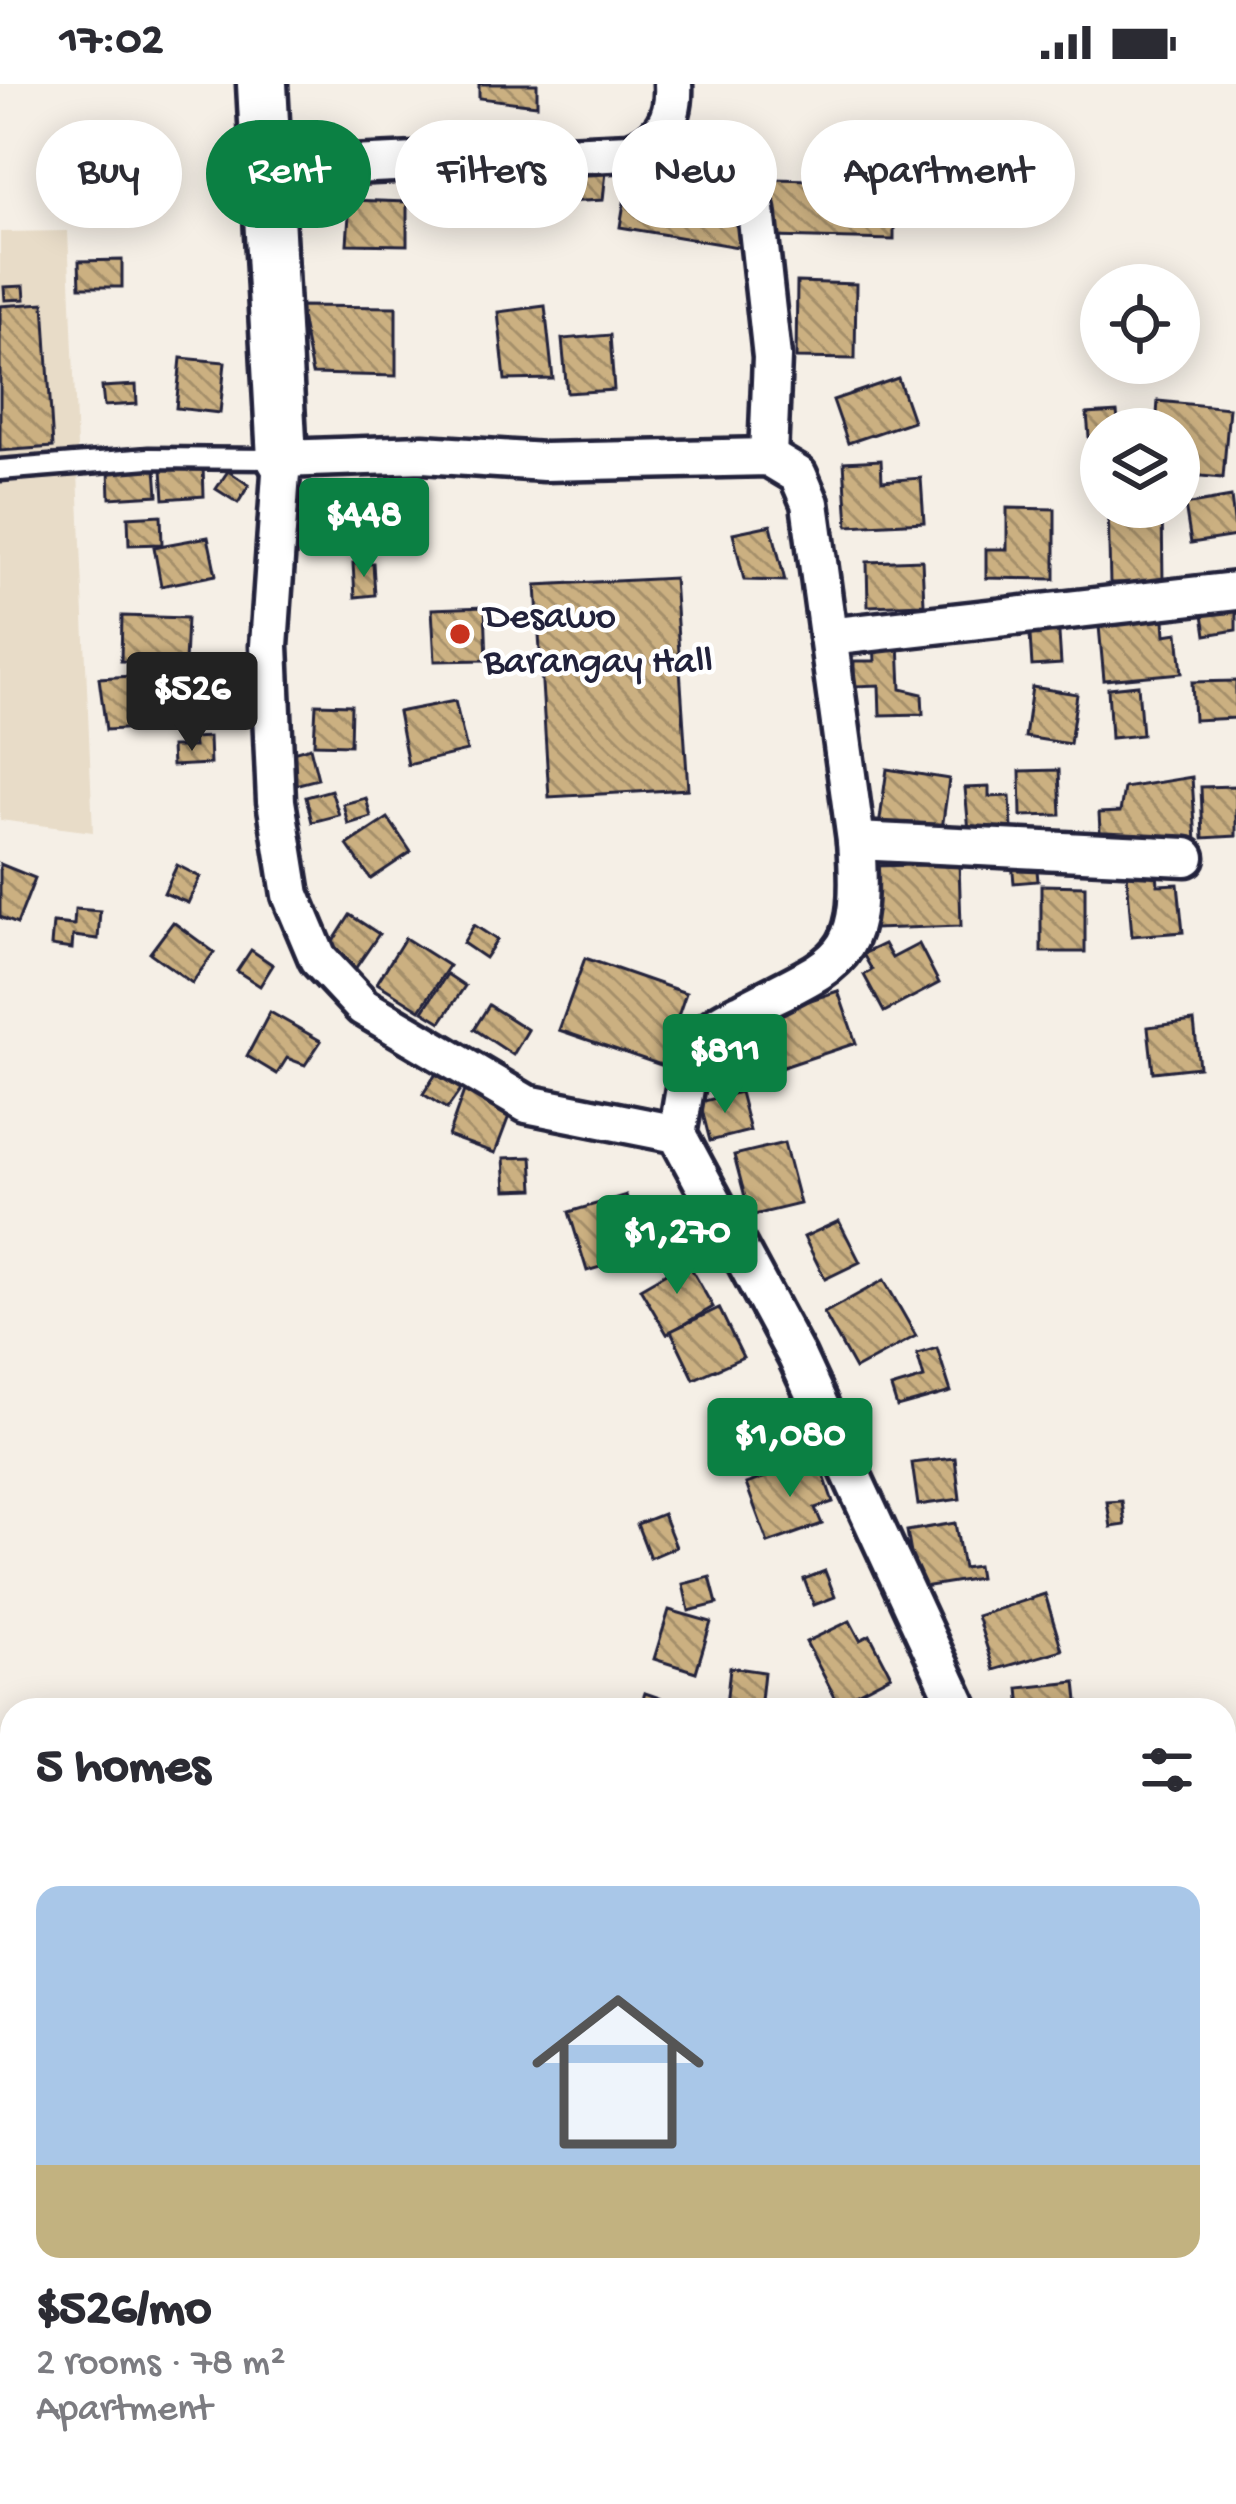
<!DOCTYPE html>
<meta charset="utf-8">
<style>
body{margin:0;font-family:"Gochi Hand",sans-serif;background:#f7f7f7;color:#2b2b33;height:100vh;display:flex;flex-direction:column;font-size:45px;white-space:nowrap}
*{box-sizing:border-box;margin:0}
p{font-size:39px;color:#7c7c81}
.icon{flex:none;width:66px;height:66px;fill:none;stroke:currentColor;stroke-width:2;stroke-linecap:round;stroke-linejoin:round}
.map{position:relative;flex:1;overflow:hidden}
.drawer{position:absolute;left:0px;top:1614px;width:1236px;height:807px;display:flex;flex-direction:column;background:#fff;border-radius:36px 36px 0 0;box-shadow:0 6px 30px #0003}
.drawer>*{flex:none}
.banner{position:absolute;left:36px;top:36px;width:1164px;height:108px;display:flex;gap:24px}
.tools{position:absolute;left:1080px;top:180px;display:grid;gap:24px}
.tools a{display:grid;place-items:center;width:120px;height:120px;border-radius:50%;background:#fff;box-shadow:0 6px 30px #0003;font-size:60px}
.price{position:absolute;translate:-50% -102px;padding:0 27px;border-radius:12px;background:#0b8043;color:#fff;font-size:39px;line-height:78px;filter:drop-shadow(0 3px 6px #0008)}
.price::after{content:'';position:absolute;left:50%;top:72px;width:36px;height:27px;margin-left:-18px;background:inherit;clip-path:polygon(0 0,100% 0,50% 100%)}
.price.current{background:#222;color:#fff}
ul{padding:0;list-style:none}
li{display:grid;align-content:center;gap:24px;height:636px;padding:0 36px}
li+li{border-top:3px solid #e1e1e2}
li span{display:grid;place-items:center;height:372px;border-radius:24px;color:#555}
li>.icon{margin-inline-start:auto}
span .icon{width:216px;height:216px;fill:#fffc;stroke-width:1}
li b{font-size:51px}
h2{display:flex;justify-content:space-between;align-items:center;height:144px;padding:0 36px;font-size:51px}
.tag{padding:0 42px;border-radius:54px;background:#fff;box-shadow:0 6px 30px #0003;font-size:42px;line-height:108px}
.tag.current{background:#0b8043;color:#fff}
.status{display:flex;justify-content:space-between;align-items:center;height:84px;padding:0 60px;background:#fff;direction:ltr}
.status svg{height:33px;fill:currentColor}
.map>svg:first-child{display:block}
.built{fill:#e8dcc8}
.building{fill:url(#building-back-hatch);stroke:#22223b;stroke-width:3}
.lines{fill:none;stroke-linecap:round;stroke-linejoin:round}
.lane-casing{stroke:#22223b;stroke-width:27}
.street-casing{stroke:#22223b;stroke-width:45}
.secondary-casing{stroke:#22223b;stroke-width:57}
.lane{stroke:#fff;stroke-width:18}
.street{stroke:#fff;stroke-width:36}
.secondary{stroke:#fff;stroke-width:48}
.poi-dot{fill:#c8321e;stroke:#fff;stroke-width:4.5}
.labels{text-anchor:middle;stroke-width:9;stroke-linejoin:round;paint-order:stroke}
.poi-label{font-size:39px;fill:#22223b;stroke:#fff;text-anchor:start}
</style>
<div class="status"><b>17:02</b><svg viewBox="0 0 49 12"><path d="M0 12V9h3v3zM5 12V6h3v6zM10 12V3h3v9zM15 12V0h3v12zM26 1h20v11H26zM47 4h2v5h-2z"/></svg></div>
<div class="map">
<svg width="1236" height="2420" viewBox="0 0 1236 2420">
<defs>
<pattern id="building-back-hatch" width="6" height="6" patternUnits="userSpaceOnUse" patternTransform="scale(3)"><rect width="6" height="6" fill="#cbb081"/><path d="M-1 5l2 2M0 0l6 6M5-1l2 2" fill="none" stroke="#a48f6b"/></pattern>
</defs>
<rect width="100%" height="100%" fill="#f5efe6"/>
<filter id="ink" filterUnits="userSpaceOnUse"><feTurbulence type="fractalNoise" baseFrequency=".00833" numOctaves="2"/><feDisplacementMap in="SourceGraphic" scale="24" xChannelSelector="R" yChannelSelector="G"/><feConvolveMatrix kernelMatrix="1 2 1 2 8 2 1 2 1" color-interpolation-filters="sRGB"/></filter>
<g filter="url(#ink)">
<!-- built -->
<polygon class="built" points="68,147 93,748 0,736 0,148"/>
<!-- building -->
<g class="building">
<polygon points="479,0 537,0 537,21 479,14"/>
<polygon points="505,76 607,78 603,116 506,121"/>
<polygon points="630,83 745,102 755,166 620,143"/>
<polygon points="131,90 134,123 75,128 74,93"/>
<polygon points="773,95 894,98 894,156 773,153"/>
<polygon points="350,116 407,118 407,161 347,160"/>
<polygon points="122,176 122,203 80,203 79,177"/>
<polygon points="797,198 856,200 855,275 796,274"/>
<polygon points="24,202 25,215 5,216 4,203"/>
<polygon points="44,219 53,363 0,367 0,222"/>
<polygon points="299,222 396,223 396,292 312,290"/>
<polygon points="545,222 553,295 505,296 498,228"/>
<polygon points="610,251 614,306 567,309 562,255"/>
<polygon points="181,274 225,278 220,329 176,324"/>
<polygon points="898,294 913,337 848,359 833,316"/>
<polygon points="136,301 137,320 104,322 102,303"/>
<polygon points="1158,317 1229,324 1223,394 1179,390 1179,345 1156,345"/>
<polygon points="1117,328 1119,345 1101,345 1101,387 1092,387 1087,330"/>
<polygon points="881,376 882,397 921,394 924,438 848,442 844,378"/>
<polygon points="203,382 204,412 164,415 162,385"/>
<polygon points="156,383 158,411 110,414 109,386"/>
<polygon points="228,387 249,401 238,419 216,405"/>
<polygon points="1231,413 1236,452 1191,459 1185,421"/>
<polygon points="1108,423 1162,423 1163,498 1110,499"/>
<polygon points="1007,424 1055,425 1055,495 986,494 986,465 1007,465"/>
<polygon points="161,431 162,460 129,461 128,433"/>
<polygon points="771,441 785,497 744,496 733,449"/>
<polygon points="208,453 216,491 161,502 154,463"/>
<polygon points="922,476 924,520 868,522 867,478"/>
<polygon points="353,479 373,479 375,511 355,513"/>
<polygon points="674,494 688,705 549,713 536,501"/>
<polygon points="1236,511 1236,546 1206,551 1201,516"/>
<polygon points="485,523 487,576 435,577 432,525"/>
<polygon points="122,532 187,534 185,579 121,577"/>
<polygon points="1058,534 1061,580 1032,582 1029,536"/>
<polygon points="1164,536 1165,551 1178,549 1182,589 1104,596 1099,542"/>
<polygon points="899,558 901,605 922,610 923,630 880,631 879,601 854,602 854,577 875,577 874,559"/>
<polygon points="149,591 156,643 106,646 99,594"/>
<polygon points="1236,597 1236,634 1194,636 1192,598"/>
<polygon points="1138,601 1142,651 1111,654 1108,604"/>
<polygon points="1032,603 1077,610 1070,660 1025,653"/>
<polygon points="455,617 467,667 408,681 398,628"/>
<polygon points="316,620 351,621 350,661 314,660"/>
<polygon points="209,653 210,680 172,682 171,663 194,663 193,654"/>
<polygon points="310,663 318,695 291,702 282,671"/>
<polygon points="887,685 949,695 940,759 878,750"/>
<polygon points="1059,686 1061,731 1021,732 1020,687"/>
<polygon points="1192,693 1196,758 1101,764 1099,729 1120,728 1124,704"/>
<polygon points="1236,702 1236,752 1203,754 1201,703"/>
<polygon points="989,703 989,713 1010,712 1012,744 969,747 965,704"/>
<polygon points="331,706 339,731 312,738 306,713"/>
<polygon points="366,714 371,733 348,740 343,720"/>
<polygon points="388,734 411,768 371,795 347,761"/>
<polygon points="1036,775 1038,797 1014,799 1012,778"/>
<polygon points="0,780 35,794 17,840 0,833"/>
<polygon points="959,780 961,842 874,845 872,782"/>
<polygon points="177,781 200,793 188,819 164,809"/>
<polygon points="1157,788 1158,801 1178,800 1183,848 1132,852 1127,791"/>
<polygon points="1041,801 1085,802 1085,868 1041,868"/>
<polygon points="75,825 100,827 98,855 73,852 72,865 51,862 53,839 74,841"/>
<polygon points="350,831 379,850 355,885 327,867"/>
<polygon points="173,838 214,868 192,899 150,869"/>
<polygon points="474,841 497,856 485,874 463,859"/>
<polygon points="405,854 449,882 420,926 377,899"/>
<polygon points="884,860 892,874 919,860 939,899 884,928 864,891 872,886 863,870"/>
<polygon points="251,866 273,881 260,902 237,887"/>
<polygon points="585,874 686,909 661,981 559,946"/>
<polygon points="447,890 465,902 441,938 423,927"/>
<polygon points="838,907 856,959 750,994 732,942"/>
<polygon points="489,921 528,946 513,971 474,945"/>
<polygon points="270,928 321,957 305,981 287,974 277,990 247,972"/>
<polygon points="1194,937 1199,983 1153,988 1148,943"/>
<polygon points="439,985 464,1001 447,1025 423,1010"/>
<polygon points="464,1007 512,1024 495,1069 448,1052"/>
<polygon points="740,1008 750,1047 710,1057 700,1018"/>
<polygon points="784,1059 800,1120 750,1132 734,1071"/>
<polygon points="532,1073 534,1105 506,1106 504,1074"/>
<polygon points="626,1111 644,1170 587,1187 569,1128"/>
<polygon points="839,1137 860,1178 825,1195 804,1153"/>
<polygon points="687,1177 713,1223 667,1250 640,1204"/>
<polygon points="884,1196 916,1252 855,1285 824,1229"/>
<polygon points="719,1224 743,1273 694,1295 671,1247"/>
<polygon points="937,1264 951,1308 897,1323 891,1304 924,1294 917,1270"/>
<polygon points="786,1329 802,1365 760,1383 744,1347"/>
<polygon points="818,1374 833,1418 815,1424 822,1440 768,1459 746,1400"/>
<polygon points="955,1374 960,1415 918,1421 912,1379"/>
<polygon points="1122,1417 1125,1441 1111,1443 1107,1418"/>
<polygon points="663,1430 676,1463 650,1474 637,1440"/>
<polygon points="955,1439 963,1484 977,1482 979,1494 917,1504 907,1447"/>
<polygon points="825,1487 835,1513 814,1521 804,1495"/>
<polygon points="710,1493 717,1520 689,1527 683,1500"/>
<polygon points="1045,1510 1062,1566 994,1586 977,1532"/>
<polygon points="669,1526 711,1538 696,1588 654,1575"/>
<polygon points="850,1537 860,1556 870,1551 891,1591 838,1619 806,1558"/>
<polygon points="730,1583 764,1588 760,1626 726,1622"/>
<polygon points="1076,1598 1079,1626 1021,1626 1019,1604"/>
<polygon points="645,1609 674,1619 671,1626 639,1626"/>
<polygon points="1236,1943 1236,2022 1224,2024 1224,1945"/>
</g>
<g class="lines">
<defs>
<polyline id="lane" points="0,386 149,374 278,375"/>
<g id="street">
<path d="M266,85L630,68C662,56 675,35 673,0"/>
<polyline points="756,126 772,273 768,373"/>
<polyline points="828,553 1236,507"/>
<polyline points="856,757 1186,773"/>
<path d="M677,1050C683,1023 685,985 699,960C708,944 727,935 743,927C842,875 865,880 856,757L810,419L798,391L768,373L544,378L423,370L282,375L269,562L276,717L291,811L318,875L363,923L527,1020L677,1050L797,1273L960,1626"/>
</g>
<polyline id="secondary" points="262,0 282,375"/>
</defs>
<!-- lane casing -->
<use href="#lane" class="lane-casing"/>
<!-- street casing -->
<use href="#street" class="street-casing"/>
<!-- secondary casing -->
<use href="#secondary" class="secondary-casing"/>
<!-- lane -->
<use href="#lane" class="lane"/>
<!-- street -->
<use href="#street" class="street"/>
<!-- secondary -->
<use href="#secondary" class="secondary"/>
</g>
</g>
<!-- markers -->
<circle class="poi-dot" cx="460" cy="550" r="12"/>
<g class="labels">
<!-- poi labels -->
<g class="poi-label">
<text x="484" y="542">Desawo<tspan x="484" dy="45">Barangay Hall</tspan></text>
</g>
</g>
</svg>
<div class="tools">
<a><svg class="icon" aria-label="locate" viewBox="0 0 24 24"><circle cx="12" cy="12" r="6"/><path d="M12 2v4M12 18v4M2 12h4M18 12h4"/></svg></a>
<a><svg class="icon" aria-label="layers" viewBox="0 0 24 24"><path d="M12 4l9 5-9 5-9-5zM3 14l9 5 9-5"/></svg></a>
</div>
<b class="price" style="left:364px;top:496px">$448</b>
<b class="price current" style="left:192px;top:670px">$526</b>
<b class="price" style="left:725px;top:1032px">$811</b>
<b class="price" style="left:677px;top:1213px">$1,270</b>
<b class="price" style="left:790px;top:1416px">$1,080</b>
<div class="banner">
<a class="tag">Buy</a>
<a class="tag current">Rent</a>
<a class="tag">Filters</a>
<a class="tag">New</a>
<a class="tag">Apartment</a>
</div>
<section class="drawer">
<h2>5 homes<svg class="icon" aria-label="filters" viewBox="0 0 24 24"><path d="M4 7h16M4 17h16"/><circle cx="9" cy="7" r="2"/><circle cx="15" cy="17" r="2"/></svg></h2>
<ul>
<li><span style="background:linear-gradient(#a9c7e8 75%,#c2b280 0)"><svg class="icon" aria-label="home" viewBox="0 0 24 24"><path d="M3 11l9-7 9 7M6 9v11h12V9"/></svg></span><div><b>$526/mo</b><p>2 rooms · 78 m²</p><p>Apartment</p></div></li>
</ul>
</section>
</div>
